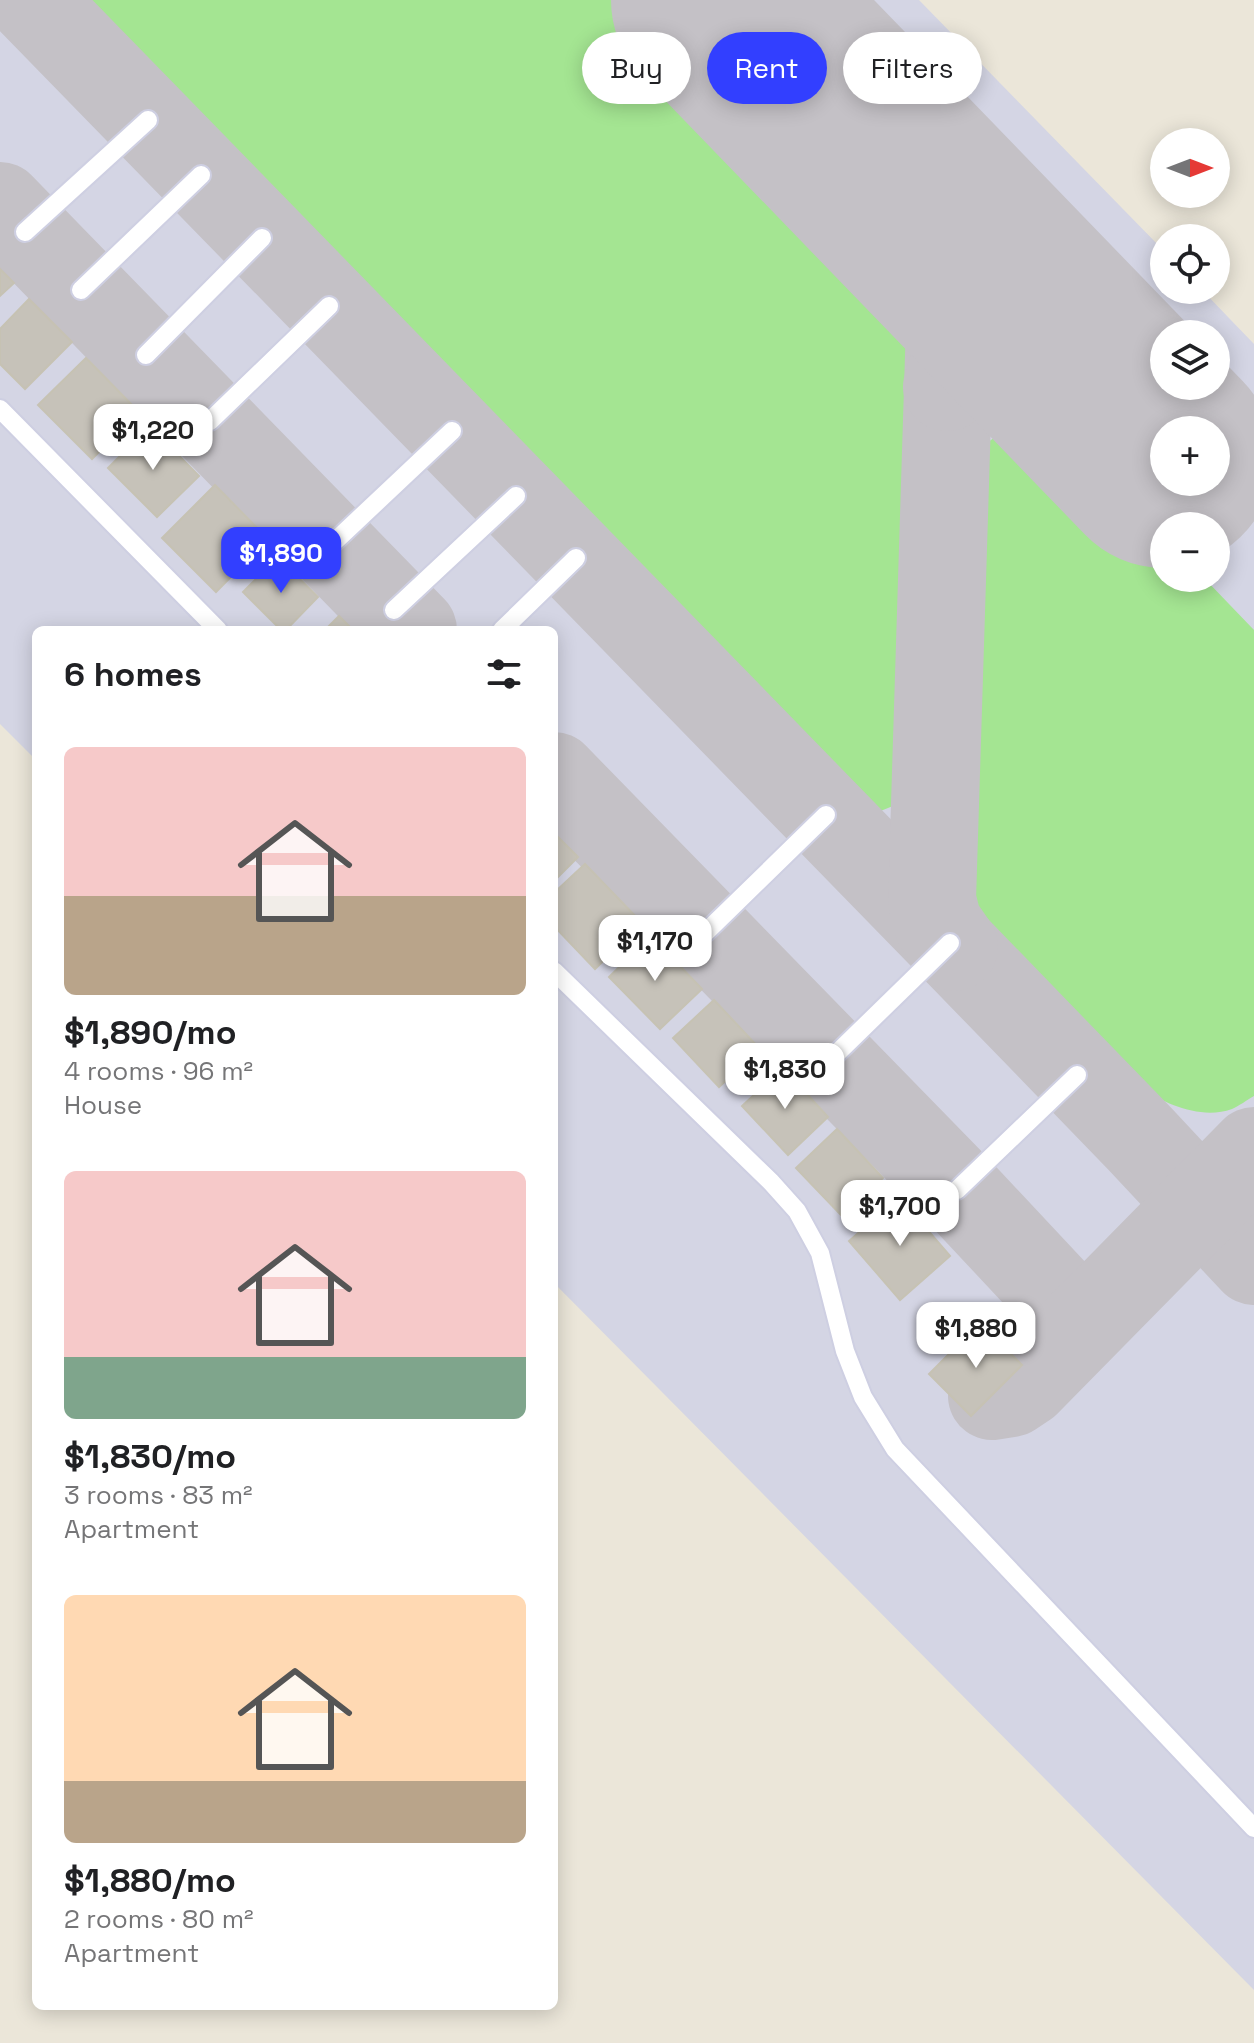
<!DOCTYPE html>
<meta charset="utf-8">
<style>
body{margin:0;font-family:"Space Grotesk",sans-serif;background:#f6f6f6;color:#202124;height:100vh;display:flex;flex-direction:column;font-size:30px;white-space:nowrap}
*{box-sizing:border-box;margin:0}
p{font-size:26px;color:#757577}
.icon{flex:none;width:44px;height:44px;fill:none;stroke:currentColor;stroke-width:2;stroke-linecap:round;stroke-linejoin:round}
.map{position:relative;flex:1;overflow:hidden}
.side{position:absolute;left:32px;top:626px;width:526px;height:1384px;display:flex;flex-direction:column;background:#fff;border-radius:12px;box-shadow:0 4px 20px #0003}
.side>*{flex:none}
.banner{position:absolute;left:582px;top:32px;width:552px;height:72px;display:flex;gap:16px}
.needle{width:52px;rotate:90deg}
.fabs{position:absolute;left:1150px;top:128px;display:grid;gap:16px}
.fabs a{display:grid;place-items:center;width:80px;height:80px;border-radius:50%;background:#fff;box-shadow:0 4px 20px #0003;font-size:40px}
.price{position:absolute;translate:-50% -68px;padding:0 18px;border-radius:16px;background:#fff;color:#222;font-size:26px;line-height:52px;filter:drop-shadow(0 2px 4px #0008)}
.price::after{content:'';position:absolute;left:50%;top:48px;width:24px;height:18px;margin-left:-12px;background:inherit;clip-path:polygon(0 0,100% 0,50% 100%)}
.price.selected{background:#323fff;color:#fff}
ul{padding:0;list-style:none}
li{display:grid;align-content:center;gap:16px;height:424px;padding:0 32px}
li span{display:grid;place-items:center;height:248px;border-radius:12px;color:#555}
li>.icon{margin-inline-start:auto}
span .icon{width:144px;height:144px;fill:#fffc;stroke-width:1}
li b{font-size:34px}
h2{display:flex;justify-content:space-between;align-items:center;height:96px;padding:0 32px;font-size:34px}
.tag{padding:0 28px;border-radius:36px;background:#fff;box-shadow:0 4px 20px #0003;font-size:28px;line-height:72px}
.tag.selected{background:#323fff;color:#fff}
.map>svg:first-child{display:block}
.airport{fill:#d4d5e4;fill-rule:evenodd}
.green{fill:#a4e592}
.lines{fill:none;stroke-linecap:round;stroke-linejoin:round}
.taxiway{stroke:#c4c1c6;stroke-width:88}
.runway{stroke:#c4c1c6;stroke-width:220}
.building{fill:#c6c2b9;stroke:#c6c2b3;stroke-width:2}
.lane-casing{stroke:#cecfe2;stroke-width:22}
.lane{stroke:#fff;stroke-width:18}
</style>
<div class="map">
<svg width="1254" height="2043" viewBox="0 0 1254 2043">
<rect width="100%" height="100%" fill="#ebe6d9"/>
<!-- airport -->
<path class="airport" d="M0,0H919L1164,251V290H1202L1254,344V1990L554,1283V630H36V760L0,724ZM1164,334H1216V386H1164ZM1164,430H1216V482H1164ZM1164,526H1216V578H1164Z"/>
<!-- green -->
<g class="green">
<polygon points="79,0 642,0 887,254 916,296 922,322 921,389 909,791 903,802 878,812 866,805 833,775"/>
<path d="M1036,423L1057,427L1164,537V578H1204L1254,630V1096C1247,1100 1239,1106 1232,1109C1201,1120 1167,1104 1141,1089L991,937C966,909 964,901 956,864L970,481C978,441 997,430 1036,423Z"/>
</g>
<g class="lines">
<!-- taxiway -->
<g class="taxiway">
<polyline points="31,0 950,943 1140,1139 1254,1261"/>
<path d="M889,173C922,220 947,266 950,324L932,900L938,924L954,947"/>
<polyline points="0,206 413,630"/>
<path d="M947,387C955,345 993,318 1035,338C1047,344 1059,354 1071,362"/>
<polyline points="554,776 951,1183 1083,1324"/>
<polyline points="992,1396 1011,1393 1026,1383 1254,1151"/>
</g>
<!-- runway -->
<polyline class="runway" points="721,0 1164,458"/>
</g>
<!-- building -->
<g class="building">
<polygon points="0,269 14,283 0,296"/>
<polygon points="29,299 72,342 25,389 0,364 0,329"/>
<polygon points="86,358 139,412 92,459 38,405"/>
<polygon points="150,426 199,476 157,517 108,468"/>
<polygon points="215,485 268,539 216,592 162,538"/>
<polygon points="278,557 318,597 286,630 281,630 243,592"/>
<polygon points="339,616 353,630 325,630"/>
<polygon points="554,833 578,857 554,881"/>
<polygon points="585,864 642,923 595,969 554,926 554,893"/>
<polygon points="651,936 702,989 660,1029 609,977"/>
<polygon points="714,1000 760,1049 719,1087 673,1038"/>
<polygon points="783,1068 828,1117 788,1155 742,1106"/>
<polygon points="837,1129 883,1178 842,1216 796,1168"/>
<polygon points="899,1197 950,1256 900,1300 849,1241"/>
<polygon points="980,1323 1022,1365 971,1416 929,1374"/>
</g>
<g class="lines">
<defs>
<g id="lane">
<polyline points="25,232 148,120"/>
<polyline points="81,290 201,175"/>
<polyline points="146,355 262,238"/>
<polyline points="0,409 218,630"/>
<polyline points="210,421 329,306"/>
<polyline points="331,545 452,431"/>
<polyline points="394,610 516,496"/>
<polyline points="502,630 576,558"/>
<polyline points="705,933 826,815"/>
<polyline points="554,971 771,1182 797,1211 820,1253 845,1351 863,1397 895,1449 1254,1828"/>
<polyline points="830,1060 950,943"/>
<polyline points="957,1190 1077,1075"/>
</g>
</defs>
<!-- lane casing -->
<use href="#lane" class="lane-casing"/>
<!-- lane -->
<use href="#lane" class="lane"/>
</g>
</svg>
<div class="fabs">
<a><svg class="needle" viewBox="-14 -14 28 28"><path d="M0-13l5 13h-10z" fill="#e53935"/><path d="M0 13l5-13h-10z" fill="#757577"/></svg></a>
<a><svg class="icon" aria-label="locate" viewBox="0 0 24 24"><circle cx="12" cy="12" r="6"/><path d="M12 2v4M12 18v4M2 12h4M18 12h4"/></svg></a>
<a><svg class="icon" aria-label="layers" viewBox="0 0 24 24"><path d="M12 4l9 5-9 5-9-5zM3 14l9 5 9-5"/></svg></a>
<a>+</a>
<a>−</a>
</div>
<b class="price" style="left:153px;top:472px">$1,220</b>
<b class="price selected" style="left:281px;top:595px">$1,890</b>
<b class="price" style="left:655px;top:983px">$1,170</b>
<b class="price" style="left:785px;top:1111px">$1,830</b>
<b class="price" style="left:900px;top:1248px">$1,700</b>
<b class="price" style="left:976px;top:1370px">$1,880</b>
<div class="banner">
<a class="tag">Buy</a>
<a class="tag selected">Rent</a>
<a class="tag">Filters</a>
</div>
<section class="side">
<h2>6 homes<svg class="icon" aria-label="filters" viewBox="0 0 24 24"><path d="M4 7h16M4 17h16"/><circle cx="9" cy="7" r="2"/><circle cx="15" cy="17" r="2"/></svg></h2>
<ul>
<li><span style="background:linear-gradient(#f6c9c9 60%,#b9a48a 0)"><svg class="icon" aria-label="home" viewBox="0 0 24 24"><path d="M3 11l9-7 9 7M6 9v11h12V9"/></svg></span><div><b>$1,890/mo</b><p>4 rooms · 96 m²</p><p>House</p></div></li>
<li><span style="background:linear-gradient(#f6c9c9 75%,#7fa58c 0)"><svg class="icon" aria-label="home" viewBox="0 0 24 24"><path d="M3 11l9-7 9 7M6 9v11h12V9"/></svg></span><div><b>$1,830/mo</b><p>3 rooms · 83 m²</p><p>Apartment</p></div></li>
<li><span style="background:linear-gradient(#ffd9b3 75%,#b9a48a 0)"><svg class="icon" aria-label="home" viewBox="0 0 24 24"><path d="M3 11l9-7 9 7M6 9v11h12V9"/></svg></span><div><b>$1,880/mo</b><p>2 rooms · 80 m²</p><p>Apartment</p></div></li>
</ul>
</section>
</div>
